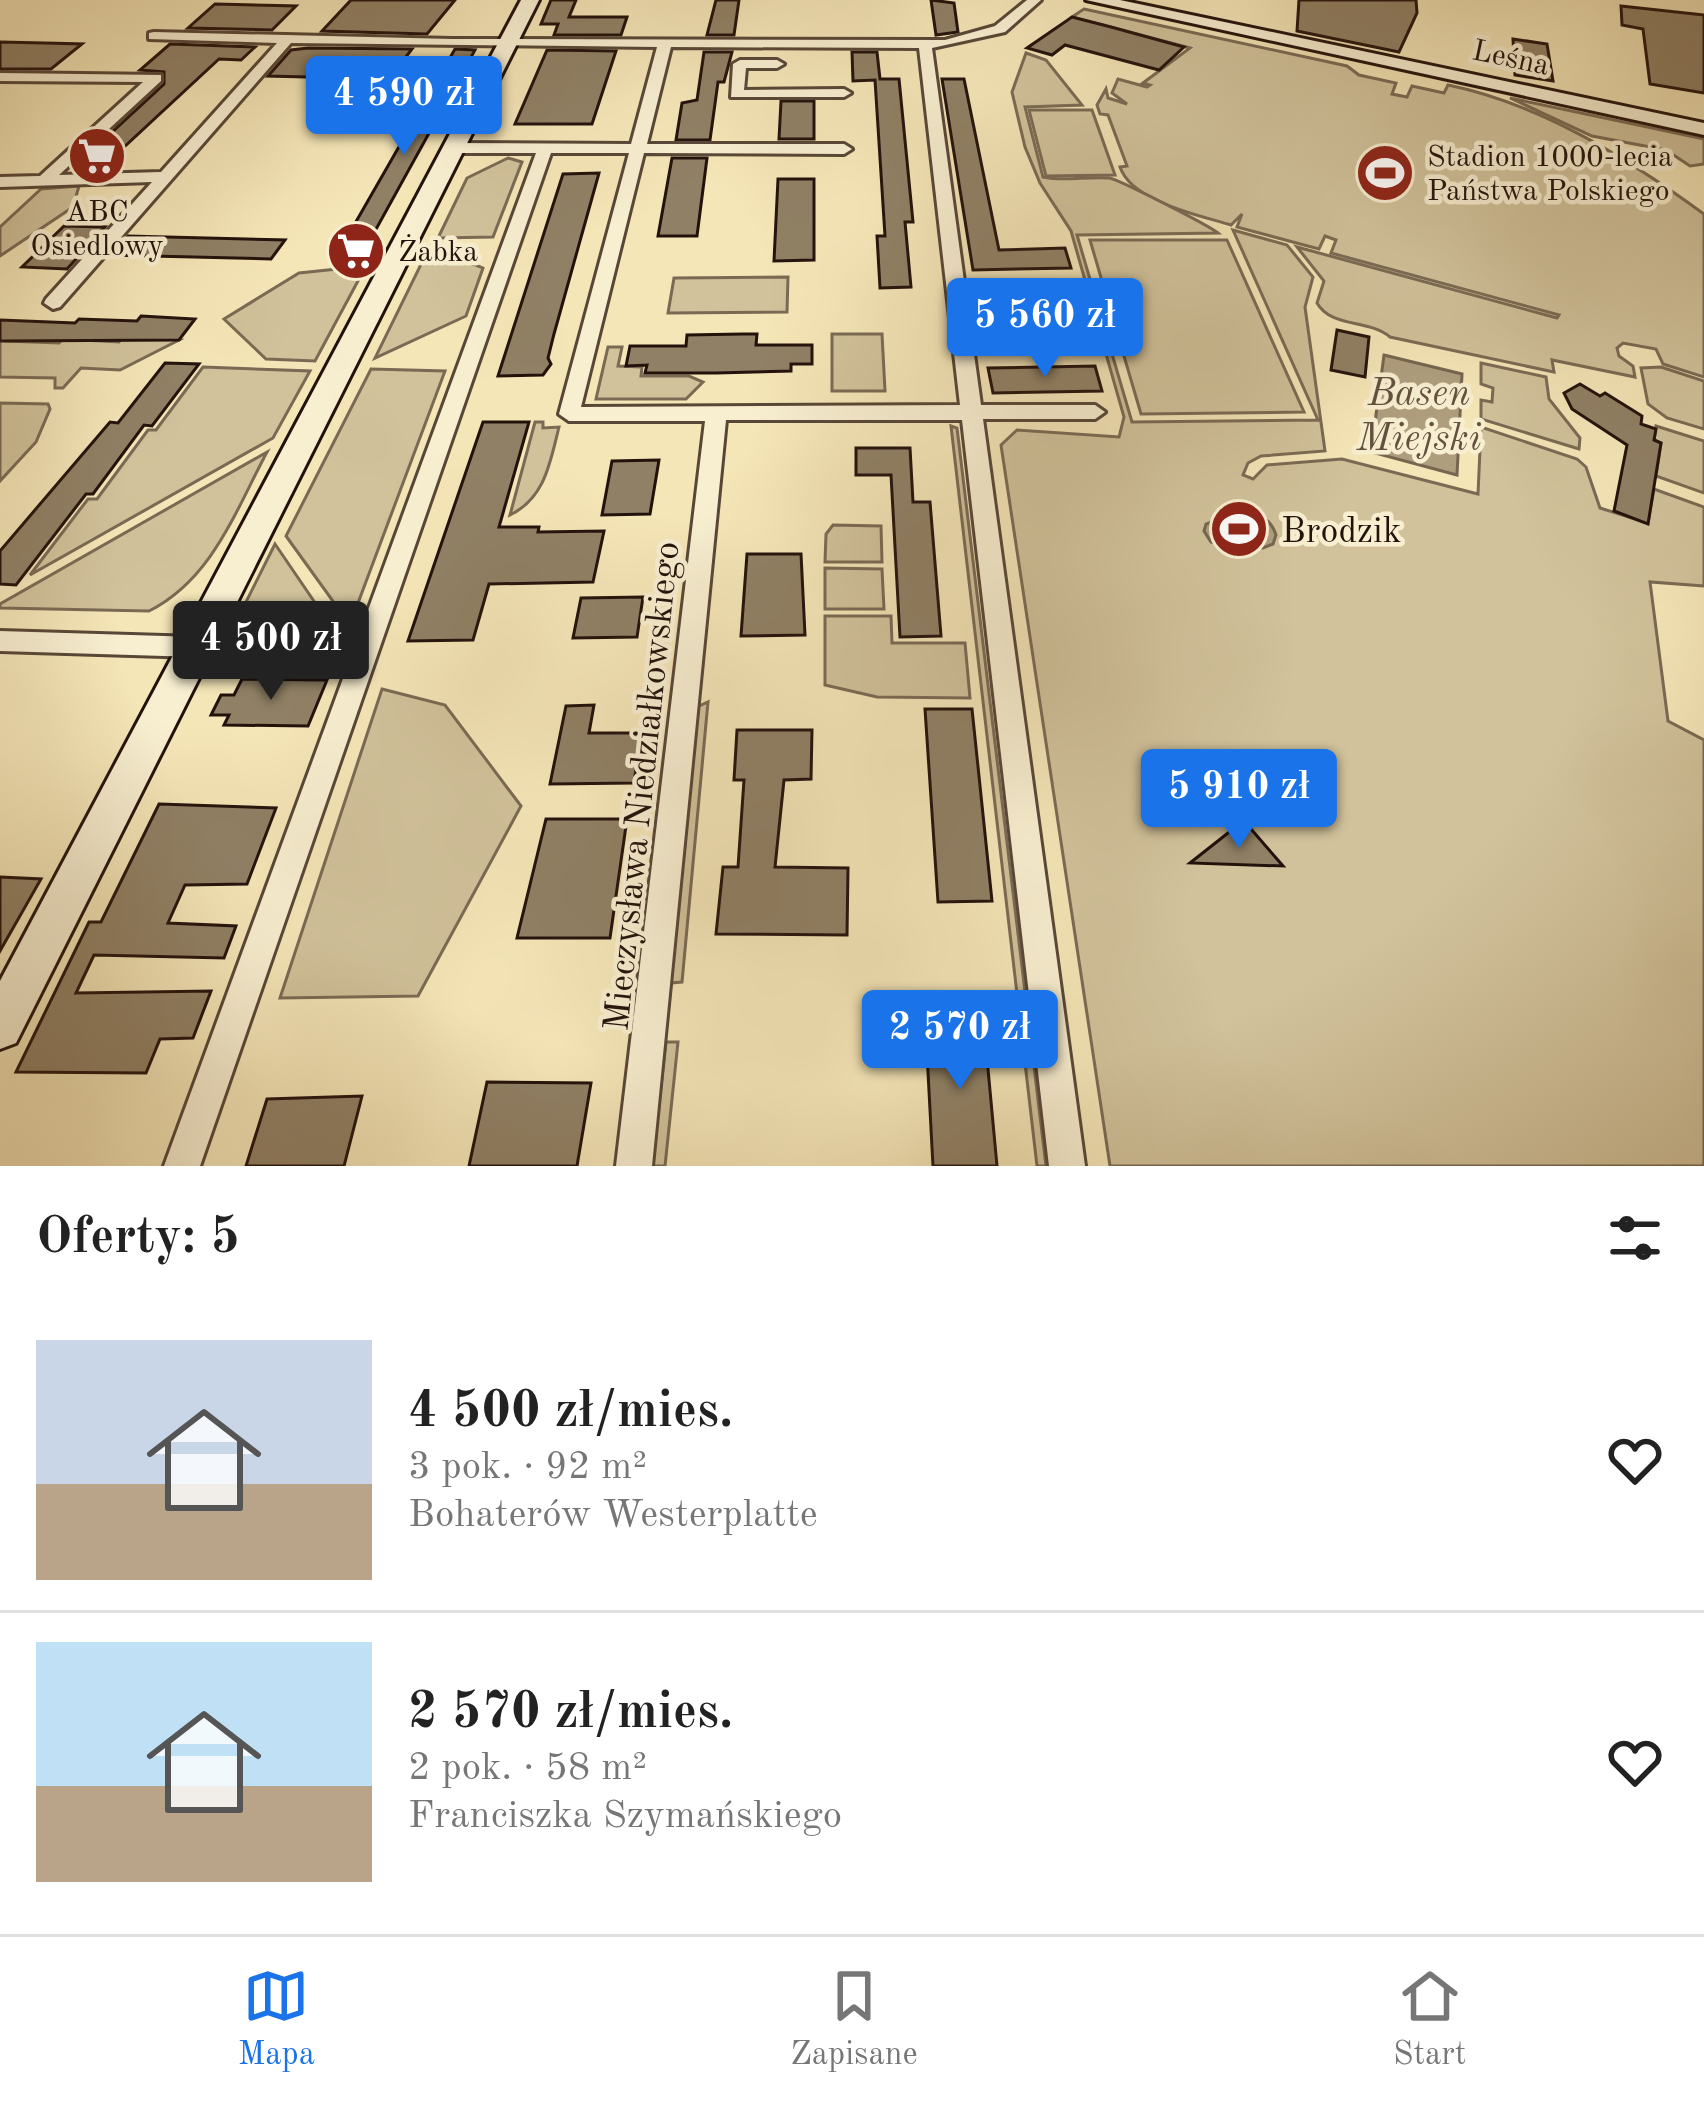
<!DOCTYPE html>
<html lang="pl">
<meta charset="utf-8">
<style>
body{margin:0;font-family:"Old Standard TT",serif;background:#f2f2f2;color:#222;height:100vh;display:flex;flex-direction:column;font-size:45px;white-space:nowrap}
*{box-sizing:border-box;margin:0}
p{font-size:39px;color:#767676}
.icon{flex:none;width:66px;height:66px;fill:none;stroke:currentColor;stroke-width:2;stroke-linecap:round;stroke-linejoin:round}
.map{position:relative;height:1166px;overflow:hidden}
.details{display:flex;flex-direction:column;background:#fff;flex:1}
.details>*{flex:none}
.price{position:absolute;translate:-50% -102px;padding:0 27px;border-radius:12px;background:#1a73e8;color:#fff;font-size:39px;line-height:78px;filter:drop-shadow(0 3px 6px #0008)}
.price::after{content:'';position:absolute;left:50%;top:72px;width:36px;height:27px;margin-left:-18px;background:inherit;clip-path:polygon(0 0,100% 0,50% 100%)}
.price.active{background:#222;color:#fff}
ul{padding:0;list-style:none}
li{display:flex;align-items:center;gap:36px;height:300px;padding:0 36px}
li+li{border-top:3px solid #e0e0e0}
li span{display:grid;place-items:center;flex:none;width:336px;height:240px;border-radius:0px;color:#555}
li>.icon{margin-inline-start:auto}
span .icon{width:144px;height:144px;fill:#fffc;stroke-width:1}
li b{font-size:51px}
h2{display:flex;justify-content:space-between;align-items:center;height:144px;padding:0 36px;font-size:51px}
.menu{display:flex;justify-content:space-around;align-items:center;height:168px;border-top:3px solid #e0e0e0;background:#fff;font-size:33px;color:#767676}
.menu a{display:grid;justify-items:center;gap:6px}
.menu .active{color:#1a73e8}
.map>svg:first-child{display:block}
.green{fill:#d1c29b;stroke:#7a6a54;stroke-width:3}
.water{fill:#ae9e7e;stroke:#766650;stroke-width:3}
.building{fill:#908065;stroke:#23120c;stroke-width:3}
.lines{fill:none;stroke-linecap:round;stroke-linejoin:round}
.street-casing{stroke:#584737;stroke-width:6}
.secondary-casing{stroke:#23120c;stroke-width:6}
.street{fill:#f8efd1;fill-rule:evenodd}
.secondary{fill:#f8efd1;fill-rule:evenodd}
.labels{text-anchor:middle;stroke-width:9;stroke-linejoin:round;paint-order:stroke}
.far-street-label{font-size:30px;fill:#23120c;stroke:#f8efd1}
.far-poi-label{font-size:30px;fill:#23120c;stroke:#f8efd1;text-anchor:start}
.poi-label{font-size:36px;fill:#23120c;stroke:#f8efd1;text-anchor:start}
.street-label{font-size:36px;fill:#23120c;stroke:#f8efd1}
.water-label{font-size:39px;font-style:italic;fill:#62513f;stroke:#f8efd1}
</style>
<div class="map">
<svg width="1704" height="1166" viewBox="0 0 1704 1166">
<rect width="100%" height="100%" fill="#f5e6b8"/>
<filter id="stains"><feTurbulence type="fractalNoise" baseFrequency=".00167" numOctaves="4"/><feColorMatrix values="0 0 0 0 .2 0 0 0 0 .09 0 0 0 0 .02 0 0 0 .5 -.17"/></filter>
<radialGradient id="worn" r=".72"><stop offset=".6" stop-color="#630" stop-opacity="0"/><stop offset="1" stop-color="#630" stop-opacity=".3"/></radialGradient>
<!-- green -->
<g class="green">
<path d="M1084,9L1347,66L1359,75L1396,83L1392,94L1407,97L1412,86L1444,93L1448,85C1541,104 1627,158 1704,214V377L1663,364L1656,349L1623,343L1617,348L1619,356L1633,366L1635,377L1552,360L1554,372L1390,337C1369,319 1331,328 1317,303L1324,281L1297,247L1557,318L1559,315L1331,253L1336,240L1325,236L1319,249L1237,227L1242,214L1231,225C1199,215 1132,202 1120,167L1127,166L1108,115L1100,114L1097,105L1106,89L1108,98L1127,104L1112,93L1118,79L1147,87L1150,85L1143,83L1190,48L1072,17Z"/>
<path d="M1026,53L1046,60L1082,105L1025,107L1043,177C1064,182 1087,176 1109,178C1118,179 1208,225 1218,233L1077,235L1132,422L1318,420L1233,230L1287,245L1313,277L1305,307L1325,451L1261,456L1248,463L1243,475L1253,479L1267,465L1342,459L1478,494L1481,427L1577,459L1586,467L1600,508L1648,523L1654,489L1704,507V586L1650,582L1668,721L1704,740V1166H1110L1001,445L1017,430L1119,437L1124,417L1071,231L1040,183L1025,147L1012,92Z"/>
<polygon points="1510,98 1704,139 1704,164 1690,166 1666,150 1592,136"/>
<polygon points="1029,110 1092,110 1115,175 1046,176"/>
<polygon points="508,158 522,162 493,237 438,238 467,178"/>
<polygon points="79,186 73,207 0,256 0,227 41,189"/>
<polygon points="1227,240 1304,412 1141,414 1090,240"/>
<polygon points="430,246 483,268 466,316 375,358"/>
<polygon points="366,266 315,361 266,359 224,319 299,273"/>
<polygon points="788,277 787,312 668,313 674,278"/>
<polygon points="832,334 882,334 885,391 832,391"/>
<polygon points="0,337 6,341 59,343 63,339 119,342 123,337 179,340 120,370 81,368 63,388 55,388 55,378 0,377"/>
<polygon points="608,347 622,347 618,366 642,367 641,376 689,376 703,382 686,399 596,399"/>
<polygon points="1481,363 1546,377 1549,399 1580,438 1579,449 1481,419 1481,400 1492,402 1493,388 1481,384"/>
<polygon points="203,367 310,371 273,438 30,575 88,499 97,499 148,430 156,430"/>
<polygon points="1661,367 1704,381 1704,429 1667,418 1648,404 1641,368"/>
<polygon points="371,369 445,371 355,611 340,611 286,536"/>
<polygon points="0,403 48,404 50,409 36,442 0,481"/>
<path d="M535,422H543V428L559,427C550,463 545,498 510,515Z"/>
<polygon points="951,426 957,428 1046,1166 1037,1166"/>
<polygon points="1656,426 1704,441 1704,493 1656,476 1661,443 1654,440"/>
<path d="M267,452C235,512 212,579 149,611L0,608V604Z"/>
<polygon points="833,525 881,526 882,562 825,562 826,534"/>
<polygon points="275,544 322,613 241,612"/>
<polygon points="825,568 882,569 884,609 825,609"/>
<polygon points="825,616 891,616 892,643 965,643 970,698 877,697 825,685"/>
<polygon points="382,689 445,705 521,806 418,996 280,998"/>
<polygon points="708,702 682,982 670,983 697,707"/>
<polygon points="666,1042 678,1042 665,1166 652,1166"/>
</g>
<!-- water -->
<g class="water">
<polygon points="1384,355 1462,374 1457,475 1371,452"/>
<path d="M1233,513C1253,511 1270,515 1276,535L1273,544L1263,548L1211,542L1204,531L1206,524Z"/>
</g>
<!-- building -->
<g class="building">
<polygon points="351,0 455,0 427,34 322,31"/>
<polygon points="551,0 576,0 569,17 627,17 621,35 554,35 558,24 541,24"/>
<polygon points="716,0 739,0 734,35 707,35"/>
<polygon points="931,0 954,3 958,32 936,35"/>
<polygon points="1299,0 1416,0 1417,13 1399,52 1297,31"/>
<polygon points="215,4 296,6 272,30 188,28"/>
<polygon points="1621,6 1704,15 1704,93 1650,84 1643,29 1622,25"/>
<polygon points="1072,17 1111,27 1184,47 1159,70 1065,45 1052,55 1027,48"/>
<polygon points="1513,39 1547,44 1553,81 1515,75"/>
<polygon points="0,42 45,43 82,44 51,69 0,69"/>
<polygon points="170,44 255,47 241,60 219,59 109,161 82,160 164,84 164,72 140,70"/>
<polygon points="308,48 412,49 389,79 268,76 291,50"/>
<polygon points="455,49 475,50 359,260 334,260"/>
<polygon points="547,50 616,51 592,124 515,124"/>
<polygon points="704,52 732,52 724,82 718,82 710,140 676,140 682,103 697,100"/>
<polygon points="852,52 877,52 880,79 899,79 913,222 905,222 911,287 880,288 877,236 885,236 875,80 853,81"/>
<polygon points="942,79 964,79 999,250 1065,248 1071,268 973,270"/>
<polygon points="781,101 814,101 814,139 779,139"/>
<polygon points="672,158 707,158 697,236 658,236"/>
<polygon points="599,173 554,334 548,358 551,364 543,375 498,376 563,174"/>
<polygon points="778,179 814,179 814,260 774,261"/>
<polygon points="64,226 105,227 67,269 22,267"/>
<polygon points="128,236 285,240 271,259 112,255"/>
<polygon points="980,305 1080,305 1086,328 983,327"/>
<polygon points="141,316 195,319 179,340 0,341 0,320 75,323 79,319 137,321"/>
<polygon points="1337,330 1369,337 1365,377 1331,370"/>
<polygon points="743,334 757,334 756,345 812,345 812,364 791,364 791,371 716,373 645,373 647,365 626,366 630,346 686,346 687,335"/>
<polygon points="165,363 199,364 152,426 144,425 93,494 86,494 16,585 0,584 0,551 110,422 118,423"/>
<polygon points="1095,366 1102,391 993,393 988,368"/>
<polygon points="1580,384 1600,396 1605,393 1642,416 1641,424 1656,429 1654,440 1661,443 1648,524 1614,511 1627,445 1572,409 1564,393"/>
<polygon points="483,422 529,422 499,527 539,527 538,532 604,531 593,582 489,584 473,640 408,641"/>
<polygon points="856,448 910,448 913,502 930,502 941,636 900,637 891,475 856,475"/>
<polygon points="659,460 650,514 602,515 612,461"/>
<polygon points="747,554 801,554 805,635 741,636"/>
<polygon points="643,597 637,637 573,638 581,598"/>
<polygon points="242,679 327,680 308,726 224,725 229,715 211,715 221,695 234,695"/>
<polygon points="594,705 589,733 641,733 634,783 550,784 566,706"/>
<polygon points="925,709 972,709 992,901 938,902"/>
<polygon points="737,730 812,730 811,779 784,780 775,867 848,868 847,935 716,934 723,867 738,867 744,780 734,780"/>
<polygon points="159,804 276,808 247,884 185,885 168,923 236,926 224,958 94,955 76,993 211,991 193,1038 160,1039 146,1073 16,1072 89,922 101,922"/>
<polygon points="546,819 627,819 610,938 517,938"/>
<polygon points="1233,829 1251,829 1283,866 1190,863"/>
<polygon points="0,877 41,879 0,951"/>
<polygon points="983,1015 997,1166 933,1166 925,1016"/>
<polygon points="487,1082 591,1083 577,1166 469,1166"/>
<polygon points="362,1096 344,1166 246,1166 267,1099"/>
</g>
<g class="lines">
<defs>
<g id="street">
<path d="M1027,0H1041L1005,32L932,48L981,405H1095L1105,412L1095,419H983L1085,1166H1049L962,420H726L652,1166H616L705,421H569L559,414L629,153H551L200,1166H164L536,153H453L445,148L453,143L631,144L657,47L291,43L60,307L53,309L44,303L46,299L152,182L0,187V177L40,176L143,82L0,81V73L161,75V81L59,175L161,172L277,43L149,39V33L154,32L452,39L945,40L995,26ZM671,47L919,48L960,405L581,407L644,153L844,154L852,149L844,144H647Z"/>
<polygon points="740,60 777,60 784,64 777,68 746,68 744,90 844,89 851,93 844,97 731,97 733,64"/>
<polygon points="0,631 197,637 206,640 210,647 206,654 197,657 0,651"/>
</g>
<g id="secondary">
<polygon points="521,0 539,0 16,1043 0,1049 0,981"/>
<polygon points="1086,0 1120,0 1704,123 1704,135"/>
</g>
</defs>
<!-- street casing -->
<use href="#street" class="street-casing"/>
<!-- secondary casing -->
<use href="#secondary" class="secondary-casing"/>
<!-- street -->
<use href="#street" class="street"/>
<!-- secondary -->
<use href="#secondary" class="secondary"/>
</g>
<!-- icons -->
<defs>
<symbol id="supermarket-disc" viewBox="-11 -11 22 22"><circle r="9.5" fill="#8f2418" stroke="#f8efd1"/><path d="M-6-5.5h2.5l.6 2H6L4.5 2H-2.5L-4.4-4H-6ZM-1.5 3.2a1.3 1.3 0 1 0 .1 0ZM3 3.2a1.3 1.3 0 1 0 .1 0Z" fill="#fff"/></symbol>
<symbol id="stadium-disc" viewBox="-11 -11 22 22"><circle r="9.5" fill="#8f2418" stroke="#f8efd1"/><path d="M0-5a6.5 5 0 1 0 0 10a6.5 5 0 1 0 0-10ZM-3.5-1.8h7v3.6h-7Z" fill="#fff"/></symbol>
</defs>
<g fill-rule="evenodd">
<use href="#supermarket-disc" x="64" y="123" width="66" height="66"/>
<use href="#stadium-disc" x="1352" y="140" width="66" height="66"/>
<use href="#supermarket-disc" x="323" y="218" width="66" height="66"/>
<use href="#stadium-disc" x="1206" y="496" width="66" height="66"/>
</g>
<g class="labels">
<!-- far-street labels -->
<g class="far-street-label">
<text transform="translate(1511 57) rotate(12)" y="10">Leśna</text>
</g>
<!-- far-poi labels -->
<g class="far-poi-label">
<text x="1427" y="166">Stadion 1000-lecia<tspan x="1427" dy="34">Państwa Polskiego</tspan></text>
<text x="97" y="221" text-anchor="middle">ABC<tspan x="97" dy="34">Osiedlowy</tspan></text>
<text x="398" y="261">Żabka</text>
</g>
<!-- poi labels -->
<g class="poi-label">
<text x="1281" y="542">Brodzik</text>
</g>
<!-- street labels -->
<g class="street-label">
<text transform="translate(640 786) rotate(-84)" y="13">Mieczysława Niedziałkowskiego</text>
</g>
<!-- water labels -->
<g class="water-label">
<text x="1419" y="405">Basen<tspan x="1419" dy="45">Miejski</tspan></text>
</g>
</g>
<rect width="100%" height="100%" filter="url(#stains)"/>
<rect width="100%" height="100%" fill="url(#worn)"/>
</svg>
<b class="price" style="left:404px;top:158px">4 590 zł</b>
<b class="price" style="left:1045px;top:380px">5 560 zł</b>
<b class="price active" style="left:271px;top:703px">4 500 zł</b>
<b class="price" style="left:1239px;top:851px">5 910 zł</b>
<b class="price" style="left:960px;top:1092px">2 570 zł</b>
</div>
<section class="details">
<h2>Oferty: 5<svg class="icon" aria-label="filters" viewBox="0 0 24 24"><path d="M4 7h16M4 17h16"/><circle cx="9" cy="7" r="2"/><circle cx="15" cy="17" r="2"/></svg></h2>
<ul>
<li><span style="background:linear-gradient(#c9d6e8 60%,#b9a48a 0)"><svg class="icon" aria-label="home" viewBox="0 0 24 24"><path d="M3 11l9-7 9 7M6 9v11h12V9"/></svg></span><div><b>4 500 zł/mies.</b><p>3 pok. · 92 m²</p><p>Bohaterów Westerplatte</p></div><svg class="icon" aria-label="heart" viewBox="0 0 24 24"><path d="M12 20l-8-8c-3-5 5-10 8-4 3-6 11-1 8 4z"/></svg></li>
<li><span style="background:linear-gradient(#bfe0f5 60%,#b9a48a 0)"><svg class="icon" aria-label="home" viewBox="0 0 24 24"><path d="M3 11l9-7 9 7M6 9v11h12V9"/></svg></span><div><b>2 570 zł/mies.</b><p>2 pok. · 58 m²</p><p>Franciszka Szymańskiego</p></div><svg class="icon" aria-label="heart" viewBox="0 0 24 24"><path d="M12 20l-8-8c-3-5 5-10 8-4 3-6 11-1 8 4z"/></svg></li>
</ul>
</section>
<nav class="menu">
<a class="active"><svg class="icon" aria-label="map" viewBox="0 0 24 24"><path d="M3 6l6-2 6 2 6-2v14l-6 2-6-2-6 2zM9 4v14M15 6v14"/></svg>Mapa</a>
<a><svg class="icon" aria-label="saved" viewBox="0 0 24 24"><path d="M7 4h10v16l-5-4-5 4z"/></svg>Zapisane</a>
<a><svg class="icon" aria-label="home" viewBox="0 0 24 24"><path d="M3 11l9-7 9 7M6 9v11h12V9"/></svg>Start</a>
</nav>
